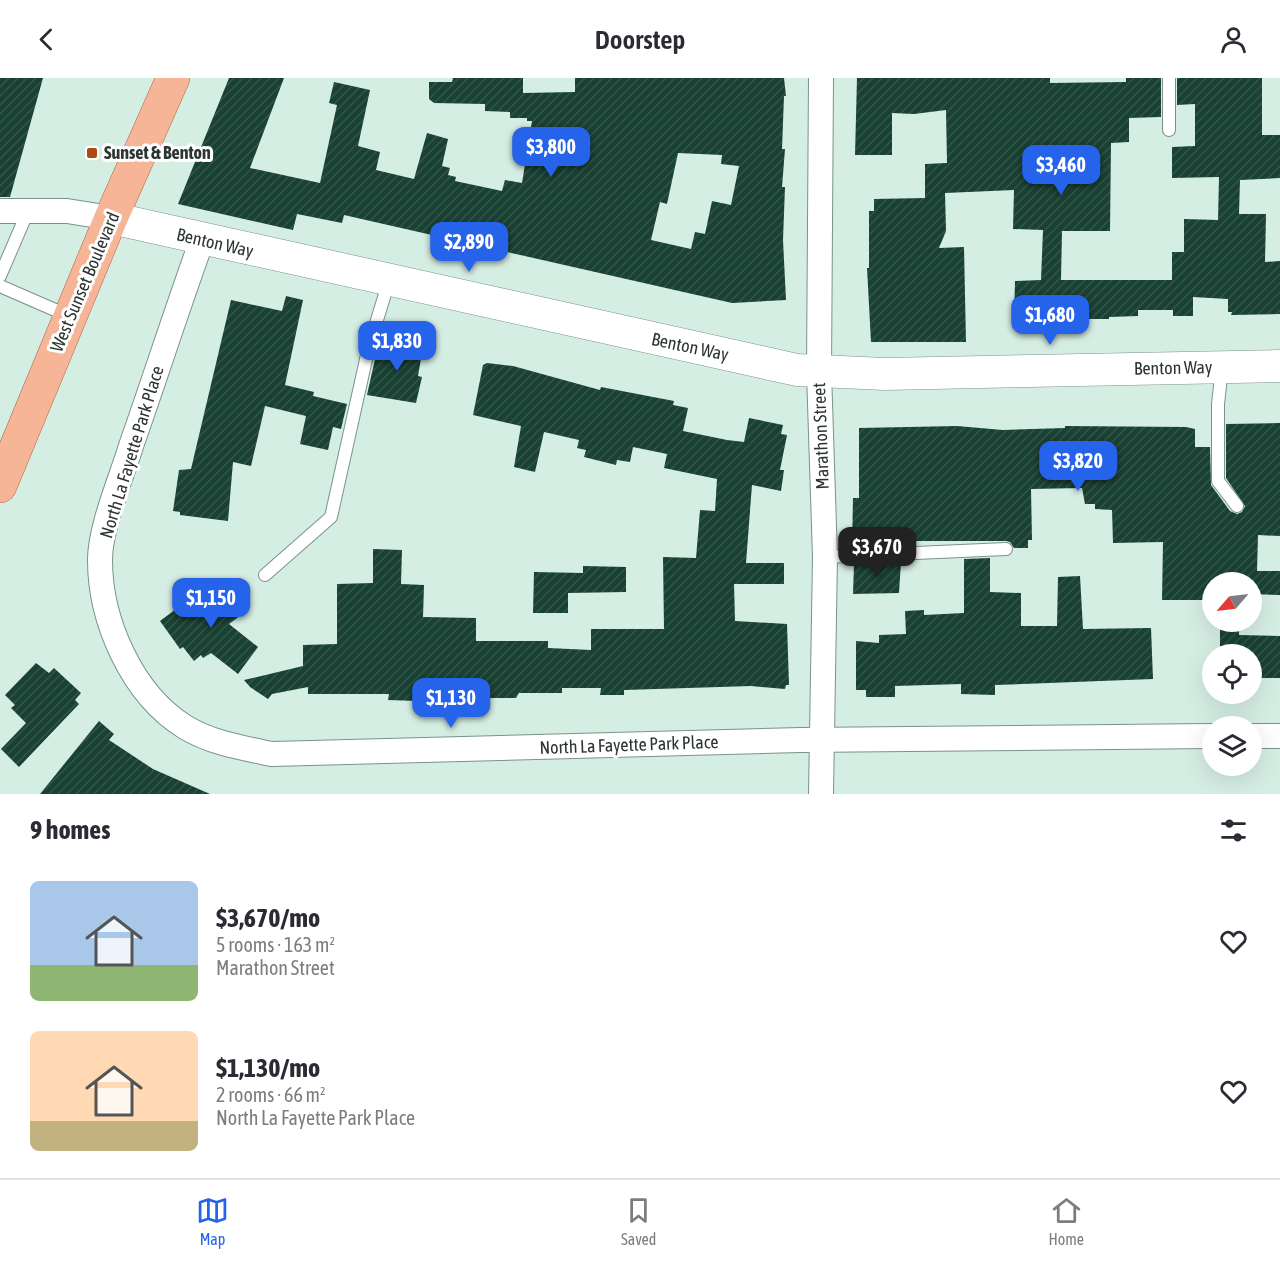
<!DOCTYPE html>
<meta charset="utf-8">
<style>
body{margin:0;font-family:"Asap Condensed",sans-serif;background:#f2f2f3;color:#2b2b33;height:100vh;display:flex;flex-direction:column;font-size:22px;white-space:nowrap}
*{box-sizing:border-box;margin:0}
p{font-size:20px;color:#7c7c81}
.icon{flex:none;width:33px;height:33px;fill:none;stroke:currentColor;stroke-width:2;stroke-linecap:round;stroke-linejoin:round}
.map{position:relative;height:716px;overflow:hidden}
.details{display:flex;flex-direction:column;background:#fff;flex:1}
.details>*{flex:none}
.needle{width:39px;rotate:242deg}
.controls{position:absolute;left:1202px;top:494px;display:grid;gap:12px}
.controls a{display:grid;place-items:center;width:60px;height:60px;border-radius:50%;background:#fff;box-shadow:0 6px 24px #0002;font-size:30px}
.price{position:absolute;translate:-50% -51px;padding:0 14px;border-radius:12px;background:#2563eb;color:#fff;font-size:20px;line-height:39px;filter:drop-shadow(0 2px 3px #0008)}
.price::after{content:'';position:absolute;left:50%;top:36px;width:18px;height:14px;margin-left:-9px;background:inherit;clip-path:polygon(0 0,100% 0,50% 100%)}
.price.current{background:#222;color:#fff}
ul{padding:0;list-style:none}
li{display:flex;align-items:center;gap:18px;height:150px;padding:0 30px}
li span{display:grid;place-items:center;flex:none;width:168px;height:120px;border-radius:9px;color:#555}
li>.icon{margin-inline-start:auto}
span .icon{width:72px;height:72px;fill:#fffc;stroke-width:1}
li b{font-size:26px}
h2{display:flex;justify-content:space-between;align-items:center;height:72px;padding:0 30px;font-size:26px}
header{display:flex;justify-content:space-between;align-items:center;height:78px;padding:0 30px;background:#fff;font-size:27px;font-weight:600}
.tabs{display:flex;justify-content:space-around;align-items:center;height:84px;border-top:2px solid #e1e1e2;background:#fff;font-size:16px;color:#7c7c81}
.tabs a{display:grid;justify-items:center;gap:3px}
.tabs .current{color:#2563eb}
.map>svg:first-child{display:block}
.building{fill:url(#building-hatch);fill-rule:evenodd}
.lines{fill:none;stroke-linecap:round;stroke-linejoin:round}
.service-casing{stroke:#7b9289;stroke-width:14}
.minor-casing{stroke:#7b9289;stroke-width:26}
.tertiary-casing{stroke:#7b9289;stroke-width:33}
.primary-casing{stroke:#ac6846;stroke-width:34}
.service{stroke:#fff;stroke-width:12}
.minor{stroke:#fff;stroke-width:24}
.tertiary{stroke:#fff;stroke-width:32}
.primary{stroke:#f7b597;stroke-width:33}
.poi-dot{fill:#ae4b13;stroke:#fff;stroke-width:2}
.labels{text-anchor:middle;stroke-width:6;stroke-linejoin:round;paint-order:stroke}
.poi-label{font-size:18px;font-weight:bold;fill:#2c3532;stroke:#fff;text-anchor:start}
.street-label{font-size:18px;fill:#2c3532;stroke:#fff}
</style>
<header><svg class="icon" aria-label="back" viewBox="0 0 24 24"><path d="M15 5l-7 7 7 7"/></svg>Doorstep<svg class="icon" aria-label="person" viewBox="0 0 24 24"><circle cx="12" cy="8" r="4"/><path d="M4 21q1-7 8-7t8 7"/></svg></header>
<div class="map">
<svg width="1280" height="716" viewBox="0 0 1280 716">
<defs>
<pattern id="building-hatch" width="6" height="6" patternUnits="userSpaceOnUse" patternTransform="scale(1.5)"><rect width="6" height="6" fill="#194134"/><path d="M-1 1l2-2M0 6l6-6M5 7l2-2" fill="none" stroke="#325449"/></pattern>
</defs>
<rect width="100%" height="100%" fill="#d5eee4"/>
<!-- building -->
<g class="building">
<polygon points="0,0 43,0 10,119 0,119"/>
<path d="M229,0H284L250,90L320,105L337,27L329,25L334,4L370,12L358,68L380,74L376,92L414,101L427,55L448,61L442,88L450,90L448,97L456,99L455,103L502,113L505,102L522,105L532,43H527V40H510V34L485,33V26L434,25L429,21V4H452L453,0H523V15L575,14V0H784L786,18H784L782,71H785L782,109H785L783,162L786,222L732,225L344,137L342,145L297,136L293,152L178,126ZM678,75L722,77L721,86L739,88L731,127L712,123L705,156L695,154L691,171L651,162L660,124L667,126Z"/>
<polygon points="857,0 1050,0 1050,5 1126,4 1126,0 1161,0 1161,39 1129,40 1129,64 1111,65 1110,153 1062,153 1061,202 1172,202 1172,174 1184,174 1184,141 1218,142 1219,99 1172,100 1172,69 1195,68 1195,26 1177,27 1177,0 1262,0 1262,57 1280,57 1280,100 1240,102 1239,136 1266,136 1265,184 1280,183 1280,236 1231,237 1232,234 1228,234 1228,221 1193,219 1193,238 1173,238 1173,232 1138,232 1138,238 1109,239 1109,241 1014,241 1015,203 1041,202 1043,152 1013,151 1014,112 945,115 946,153 939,170 964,169 966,264 871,264 867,190 869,190 869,133 874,133 874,121 925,120 925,86 947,85 946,32 914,36 892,35 892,77 855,77"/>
<polygon points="286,218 303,222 285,307 314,314 313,318 347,326 341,351 333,349 328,372 300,366 306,338 265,328 251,388 233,384 228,443 180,437 180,434 173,433 179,392 191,391 231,222 282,233"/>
<polygon points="379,263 397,266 398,263 423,269 418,298 422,299 416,325 367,317"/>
<polygon points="487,285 513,288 600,312 601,309 674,323 673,327 688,330 683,353 727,362 744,364 749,340 783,347 781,356 787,357 780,392 784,392 781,413 752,407 746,485 784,485 784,506 734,506 735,543 787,546 789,607 786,607 785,611 751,608 624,612 624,617 600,617 601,610 562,610 562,615 519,615 516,620 484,620 484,618 447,616 447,624 388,622 389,616 308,616 308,609 272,616 268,621 250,609 244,602 303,588 303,567 337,566 337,506 373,505 373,471 402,472 401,506 424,507 423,539 476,540 476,563 548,563 548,570 591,572 591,551 664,551 663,479 696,480 700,432 715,433 717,401 664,390 667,376 633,369 630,384 617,382 616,387 584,379 586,372 577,370 579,362 544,354 535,394 514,389 521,348 473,337 483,287"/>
<polygon points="1280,345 1280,458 1258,457 1257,493 1280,493 1280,517 1251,516 1251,504 1210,504 1210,522 1162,522 1163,464 1113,465 1112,432 1095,431 1095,426 1085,426 1082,410 1031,411 1032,462 1028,462 1028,470 1014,470 1010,464 1006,463 902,463 901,467 852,469 853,420 859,420 859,350 957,348 1003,352 1065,350 1065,348 1186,349 1195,351 1195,369 1210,369 1211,407 1230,433 1237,436 1242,434 1245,428 1226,400 1226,346"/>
<polygon points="990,480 990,514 1021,515 1021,548 1057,548 1058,499 1080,498 1083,551 1151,550 1153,601 995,607 995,617 961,616 961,606 895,608 895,619 866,619 866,612 856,612 856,563 879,565 879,557 906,556 905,533 924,532 924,537 964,535 964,481"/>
<polygon points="901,484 899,515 853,516 854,486"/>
<polygon points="583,488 626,489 626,514 568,515 568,535 533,535 534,494 583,495"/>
<polygon points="224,507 245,534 229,546 258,569 238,596 211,575 203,580 201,577 194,583 183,569 180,571 160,543 192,519 193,521 200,516 202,518 209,512 212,516"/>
<polygon points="1220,546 1239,546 1239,557 1280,558 1280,600 1251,600 1251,576 1220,576"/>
<polygon points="36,585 49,595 54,590 81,615 75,622 79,626 19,689 1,671 26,645 11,630 15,627 5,617"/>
<polygon points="99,643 114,656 109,662 153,691 210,716 40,716"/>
</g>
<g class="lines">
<defs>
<g id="service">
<polyline points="1169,0 1169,52"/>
<polyline points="0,198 28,133"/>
<polyline points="0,208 69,238"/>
<polyline points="1222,290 1218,326 1218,403 1237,428"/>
<polyline points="825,479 1006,471"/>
<polyline points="265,497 331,439 369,268 389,203"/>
</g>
<g id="minor">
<polyline points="821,0 819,294 825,479 821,716"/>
<polyline points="0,133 67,133 111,140"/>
<path d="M202,162C177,231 155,300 131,368C121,401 100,449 100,482C100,543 132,616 185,649C211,665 243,670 272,676L801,662L1212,658"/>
<polyline points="1251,658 1280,658"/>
</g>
<polyline id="tertiary" points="111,140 797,292 885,296 1280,288"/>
<polyline id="primary" points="0,408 111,140 173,0"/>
</defs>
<!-- service casing -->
<use href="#service" class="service-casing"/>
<!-- minor casing -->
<use href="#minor" class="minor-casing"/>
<!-- tertiary casing -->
<use href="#tertiary" class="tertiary-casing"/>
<!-- primary casing -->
<use href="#primary" class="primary-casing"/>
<!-- service -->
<use href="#service" class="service"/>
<!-- minor -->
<use href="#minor" class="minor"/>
<!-- tertiary -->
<use href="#tertiary" class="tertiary"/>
<!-- primary -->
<use href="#primary" class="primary"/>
</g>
<!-- markers -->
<rect class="poi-dot" x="86" y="69" width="12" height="12" rx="3"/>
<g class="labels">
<!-- poi labels -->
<g class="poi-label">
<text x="104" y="81">Sunset &amp; Benton</text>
</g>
<!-- street labels -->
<g class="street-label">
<text transform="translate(215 165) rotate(13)" y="6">Benton Way</text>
<text transform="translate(85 204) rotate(-67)" y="6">West Sunset Boulevard</text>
<text transform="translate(690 269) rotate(12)" y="6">Benton Way</text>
<text transform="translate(1173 290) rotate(-1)" y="6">Benton Way</text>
<text transform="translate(821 358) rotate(-92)" y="6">Marathon Street</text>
<text transform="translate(132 374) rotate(-73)" y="6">North La Fayette Park Place</text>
<text transform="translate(629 667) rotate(-2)" y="6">North La Fayette Park Place</text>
</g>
</g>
</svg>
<div class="controls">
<a><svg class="needle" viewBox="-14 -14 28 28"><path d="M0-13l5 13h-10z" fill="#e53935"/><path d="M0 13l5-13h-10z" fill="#7c7c81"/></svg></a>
<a><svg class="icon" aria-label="locate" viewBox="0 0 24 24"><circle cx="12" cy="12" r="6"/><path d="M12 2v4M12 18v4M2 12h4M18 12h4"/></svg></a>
<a><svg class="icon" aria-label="layers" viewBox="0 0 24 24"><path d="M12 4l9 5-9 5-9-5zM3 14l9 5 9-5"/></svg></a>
</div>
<b class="price" style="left:551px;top:100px">$3,800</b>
<b class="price" style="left:1061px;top:118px">$3,460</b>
<b class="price" style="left:469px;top:195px">$2,890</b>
<b class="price" style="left:1050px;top:268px">$1,680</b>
<b class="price" style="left:397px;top:294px">$1,830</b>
<b class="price" style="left:1078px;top:414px">$3,820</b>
<b class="price current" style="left:877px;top:500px">$3,670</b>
<b class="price" style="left:211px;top:551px">$1,150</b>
<b class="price" style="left:451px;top:651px">$1,130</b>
</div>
<section class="details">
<h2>9 homes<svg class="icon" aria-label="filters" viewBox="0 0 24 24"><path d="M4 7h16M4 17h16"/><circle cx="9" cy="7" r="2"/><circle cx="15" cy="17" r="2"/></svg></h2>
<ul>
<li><span style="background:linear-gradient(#a9c7e8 70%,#8fb573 0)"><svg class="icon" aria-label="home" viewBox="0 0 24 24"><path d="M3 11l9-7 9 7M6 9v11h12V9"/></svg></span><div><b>$3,670/mo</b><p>5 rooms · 163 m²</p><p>Marathon Street</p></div><svg class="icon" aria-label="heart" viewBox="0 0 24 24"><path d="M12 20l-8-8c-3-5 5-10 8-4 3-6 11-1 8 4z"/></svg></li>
<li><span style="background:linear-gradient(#ffd9b3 75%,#c2b280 0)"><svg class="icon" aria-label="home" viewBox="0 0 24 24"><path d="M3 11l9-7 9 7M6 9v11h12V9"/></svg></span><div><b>$1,130/mo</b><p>2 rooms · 66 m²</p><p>North La Fayette Park Place</p></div><svg class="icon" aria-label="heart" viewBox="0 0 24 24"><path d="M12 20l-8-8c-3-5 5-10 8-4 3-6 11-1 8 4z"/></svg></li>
</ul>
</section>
<nav class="tabs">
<a class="current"><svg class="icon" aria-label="map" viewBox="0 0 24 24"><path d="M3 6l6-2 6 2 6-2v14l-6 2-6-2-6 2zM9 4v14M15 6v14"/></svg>Map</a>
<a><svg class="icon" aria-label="saved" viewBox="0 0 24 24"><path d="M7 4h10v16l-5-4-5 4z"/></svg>Saved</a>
<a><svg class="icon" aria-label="home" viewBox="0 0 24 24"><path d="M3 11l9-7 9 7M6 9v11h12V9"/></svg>Home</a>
</nav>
